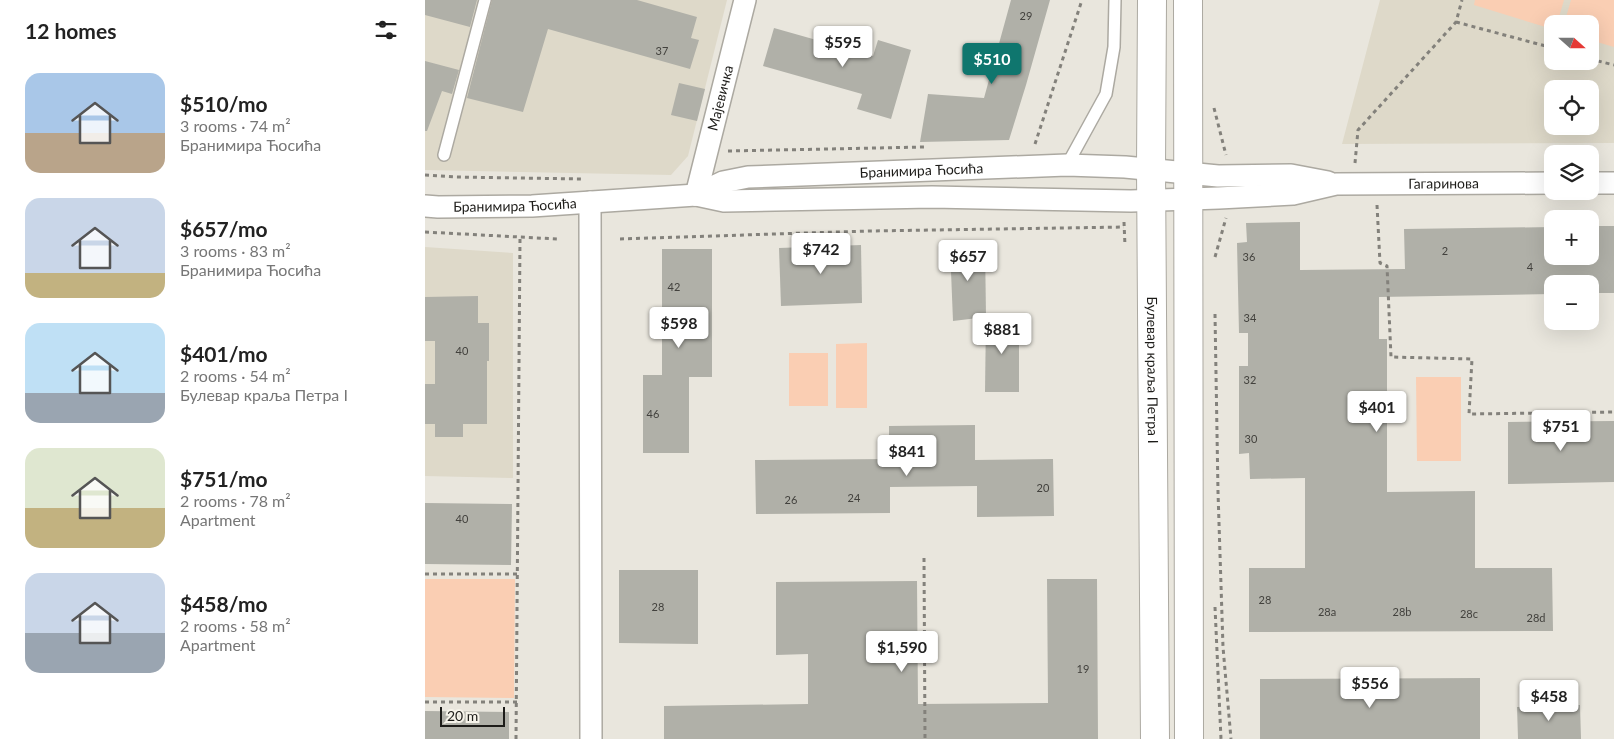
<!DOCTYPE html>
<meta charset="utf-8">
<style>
body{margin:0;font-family:Lato,sans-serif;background:#f2f2f2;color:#222;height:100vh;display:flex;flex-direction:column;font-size:19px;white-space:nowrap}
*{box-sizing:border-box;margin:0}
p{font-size:16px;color:#767676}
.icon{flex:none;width:28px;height:28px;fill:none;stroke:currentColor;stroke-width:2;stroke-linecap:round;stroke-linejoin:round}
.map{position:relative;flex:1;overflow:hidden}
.side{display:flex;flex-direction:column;background:#fff;width:425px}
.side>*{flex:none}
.needle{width:32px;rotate:111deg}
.fabs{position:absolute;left:1119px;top:15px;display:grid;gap:10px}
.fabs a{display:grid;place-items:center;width:55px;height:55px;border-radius:10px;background:#fff;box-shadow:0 5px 20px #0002;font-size:25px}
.scale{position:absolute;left:15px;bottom:12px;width:65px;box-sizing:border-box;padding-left:5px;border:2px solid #1d1c19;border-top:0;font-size:14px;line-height:18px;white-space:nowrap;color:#1d1c19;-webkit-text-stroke:4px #f6f3ea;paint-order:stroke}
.price{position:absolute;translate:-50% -42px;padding:0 11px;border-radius:5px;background:#fff;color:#222;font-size:16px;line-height:32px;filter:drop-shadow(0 1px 2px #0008)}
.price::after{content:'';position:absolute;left:50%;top:30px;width:15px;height:11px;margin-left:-8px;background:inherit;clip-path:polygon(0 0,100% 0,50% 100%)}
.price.selected{background:#0f766e;color:#fff}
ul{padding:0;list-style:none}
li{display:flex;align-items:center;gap:15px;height:125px;padding:0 25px}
li span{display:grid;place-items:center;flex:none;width:140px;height:100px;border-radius:15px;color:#555}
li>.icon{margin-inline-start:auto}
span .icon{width:60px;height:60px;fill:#fffc;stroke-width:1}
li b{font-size:21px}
h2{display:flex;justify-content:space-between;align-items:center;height:60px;padding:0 25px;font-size:21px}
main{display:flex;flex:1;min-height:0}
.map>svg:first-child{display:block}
.built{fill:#ded9c9;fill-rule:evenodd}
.green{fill:#faceb3}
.building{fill:#b0b0a8}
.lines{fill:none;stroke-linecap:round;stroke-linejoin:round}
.service-casing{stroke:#aca9a1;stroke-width:14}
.minor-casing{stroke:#aca9a1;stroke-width:24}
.tertiary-casing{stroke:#aca9a1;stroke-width:30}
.path{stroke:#83817b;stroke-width:3;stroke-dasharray:4 4;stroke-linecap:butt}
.service{stroke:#fff;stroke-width:11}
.minor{stroke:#fff;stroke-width:21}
.tertiary{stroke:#fff;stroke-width:28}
.labels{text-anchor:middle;stroke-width:4.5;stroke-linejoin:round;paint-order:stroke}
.number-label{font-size:11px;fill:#42413d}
.street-label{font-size:14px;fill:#1d1c19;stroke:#f6f3ea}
</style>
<main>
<section class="side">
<h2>12 homes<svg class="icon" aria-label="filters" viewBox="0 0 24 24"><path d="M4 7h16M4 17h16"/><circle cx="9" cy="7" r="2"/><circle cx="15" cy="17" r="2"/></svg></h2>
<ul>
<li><span style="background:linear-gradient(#a9c7e8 60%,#b9a48a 0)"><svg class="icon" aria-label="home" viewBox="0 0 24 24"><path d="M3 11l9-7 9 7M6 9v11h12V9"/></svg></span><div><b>$510/mo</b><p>3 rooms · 74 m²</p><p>Бранимира Ћосића</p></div></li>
<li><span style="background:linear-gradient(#c9d6e8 75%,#c2b280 0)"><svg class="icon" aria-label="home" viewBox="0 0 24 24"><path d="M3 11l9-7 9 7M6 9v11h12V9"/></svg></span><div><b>$657/mo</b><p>3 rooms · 83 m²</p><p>Бранимира Ћосића</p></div></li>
<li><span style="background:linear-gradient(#bfe0f5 70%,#9aa5b1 0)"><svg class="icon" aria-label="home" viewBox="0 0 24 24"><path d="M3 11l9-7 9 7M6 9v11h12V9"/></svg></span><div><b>$401/mo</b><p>2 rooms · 54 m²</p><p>Булевар краља Петра I</p></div></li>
<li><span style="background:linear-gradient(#dfe7d0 60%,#c2b280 0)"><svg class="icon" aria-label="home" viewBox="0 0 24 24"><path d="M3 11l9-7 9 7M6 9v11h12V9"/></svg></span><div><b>$751/mo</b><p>2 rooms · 78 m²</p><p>Apartment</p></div></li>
<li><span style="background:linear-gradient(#c9d6e8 60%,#9aa5b1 0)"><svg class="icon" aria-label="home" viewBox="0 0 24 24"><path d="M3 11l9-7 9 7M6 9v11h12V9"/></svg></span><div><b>$458/mo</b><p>2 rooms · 58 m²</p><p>Apartment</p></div></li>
</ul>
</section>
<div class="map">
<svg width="1189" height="739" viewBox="0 0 1189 739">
<rect width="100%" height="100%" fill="#e9e6dd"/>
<!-- built -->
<g class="built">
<polygon points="0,0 302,0 263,156 246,175 0,170"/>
<path d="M955,0H1189V143L917,144ZM1128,24H1165V61H1128ZM1128,89H1165V126H1128Z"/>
<polygon points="0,247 88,253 88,478 0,476"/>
</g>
<!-- green -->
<g class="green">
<polygon points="1050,0 1139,0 1132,24 1128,24 1127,29 1049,5"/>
<polygon points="1146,0 1189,0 1189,47 1165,40 1165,24 1139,24"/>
<polygon points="442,343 442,408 411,408 411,344"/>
<rect x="364" y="353" width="39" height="53"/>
<polygon points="991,377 1036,377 1036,461 992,461"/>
<polygon points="0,579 90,579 89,698 0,697"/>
</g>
<!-- building -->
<g class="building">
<polygon points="0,0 52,0 45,27 0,15"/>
<polygon points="67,0 212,0 272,17 266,38 274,40 265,69 123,29 98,112 42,98"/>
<polygon points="586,0 625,0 601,85 584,140 495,142 503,94 559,98"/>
<polygon points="349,28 448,56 453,40 486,50 466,119 432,109 437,94 338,66"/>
<polygon points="0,61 34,70 27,94 17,91 2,131 0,131"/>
<polygon points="254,83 280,89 272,121 246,115"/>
<polygon points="875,222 875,270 980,269 979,229 1128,227 1128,256 1165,256 1165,226 1189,226 1189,293 1165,293 1165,284 1128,284 1128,294 954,297 954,339 962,339 962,492 1050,491 1050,568 1127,568 1128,631 824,632 824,568 880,568 880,478 825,479 824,453 814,454 814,366 823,366 823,333 814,333 812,243 822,242 821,223"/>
<polygon points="436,245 437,303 356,306 354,248"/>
<polygon points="560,245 561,317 528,321 525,246"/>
<polygon points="237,249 287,249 287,377 264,377 264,453 218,453 218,375 237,375"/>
<polygon points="53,296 53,323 64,323 64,361 62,361 62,424 38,424 38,437 10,437 10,424 0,424 0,384 10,384 10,341 0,341 0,297"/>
<polygon points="561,317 594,317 594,392 560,392"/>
<polygon points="1189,421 1189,482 1083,484 1083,422"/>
<polygon points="550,425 550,460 628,459 629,516 552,517 552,486 465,487 465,513 331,514 330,460 464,459 464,426"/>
<polygon points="0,503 87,504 86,565 0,564"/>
<polygon points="194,570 273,570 273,644 194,643"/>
<polygon points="622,579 672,579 673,739 239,739 239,706 383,704 383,654 351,655 351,582 492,581 493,704 623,703"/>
<polygon points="1055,678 1055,739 835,739 835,679"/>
<polygon points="1155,705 1156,739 1093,739 1092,707"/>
<polygon points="0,711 84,712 84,739 0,739"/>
</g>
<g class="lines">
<defs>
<g id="service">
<polyline points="19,155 60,0"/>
<polyline points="642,165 681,94 689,47 690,0"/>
</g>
<g id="minor">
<polyline points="1165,183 1189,183"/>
<path id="s1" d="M271,195L298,182L323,177L642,165L700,167L793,176L866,175L903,182"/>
<path id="s2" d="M271,195L320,0"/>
<polyline points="165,202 166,739"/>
<path id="s3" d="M0,206L13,207L107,206L271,195L299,201L507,197L706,201L794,198L868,194L911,184L1128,183"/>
</g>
<g id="tertiary">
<path id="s4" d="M727,0L726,169L730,739"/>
<polyline points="763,0 764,739"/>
</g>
</defs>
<!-- service casing -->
<use href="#service" class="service-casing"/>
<!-- minor casing -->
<use href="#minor" class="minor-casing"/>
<!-- tertiary casing -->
<use href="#tertiary" class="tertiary-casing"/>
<!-- path -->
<g class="path">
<polyline points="1031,22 1128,48"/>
<polyline points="1165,59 1189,65"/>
<polyline points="789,108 801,155"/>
<polyline points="610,144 657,0"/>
<polyline points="303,151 501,147"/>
<polyline points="930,163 933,130 1031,22 1037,0"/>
<polyline points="0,175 30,177 157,179"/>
<polyline points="952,205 955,263 962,266 966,357 1047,359 1044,414 1189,412"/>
<polyline points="699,222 700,246"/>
<polyline points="0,232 132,239"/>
<polyline points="195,239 443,231 699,227"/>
<polyline points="790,257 801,218"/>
<polyline points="790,314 793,492 798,647 806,739"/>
<polyline points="499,558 500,739"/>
<polyline points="0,574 92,574"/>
<polyline points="790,607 796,739"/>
<polyline points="0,702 92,702"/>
<polyline points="91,739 95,238"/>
</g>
<!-- service -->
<use href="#service" class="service"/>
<!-- minor -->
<use href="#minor" class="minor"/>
<!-- tertiary -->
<use href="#tertiary" class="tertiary"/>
</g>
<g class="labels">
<!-- number labels -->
<g class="number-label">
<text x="601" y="20">29</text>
<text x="237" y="55">37</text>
<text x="1020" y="255">2</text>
<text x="824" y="261">36</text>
<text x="1105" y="271">4</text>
<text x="249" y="291">42</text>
<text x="825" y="322">34</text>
<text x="37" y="355">40</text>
<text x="825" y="384">32</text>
<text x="228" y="418">46</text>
<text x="826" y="443">30</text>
<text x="618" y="492">20</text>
<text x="429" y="502">24</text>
<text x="366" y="504">26</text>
<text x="37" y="523">40</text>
<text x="840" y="604">28</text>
<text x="233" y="611">28</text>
<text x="902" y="616">28a</text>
<text x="977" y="616">28b</text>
<text x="1044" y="618">28c</text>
<text x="1111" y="622">28d</text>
<text x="658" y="673">19</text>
</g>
<!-- street labels -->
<g class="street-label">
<text dy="5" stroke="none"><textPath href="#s2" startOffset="100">Мајевичка</textPath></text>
<text dy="5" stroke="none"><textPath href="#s1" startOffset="229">Бранимира Ћосића</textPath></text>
<text dy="5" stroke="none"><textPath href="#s3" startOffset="1021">Гагаринова</textPath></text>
<text dy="5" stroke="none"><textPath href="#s3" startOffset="90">Бранимира Ћосића</textPath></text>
<text dy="5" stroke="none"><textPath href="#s4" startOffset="370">Булевар краља Петра I</textPath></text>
</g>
</g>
</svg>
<div class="fabs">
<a><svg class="needle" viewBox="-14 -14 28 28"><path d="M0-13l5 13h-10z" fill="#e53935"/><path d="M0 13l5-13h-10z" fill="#767676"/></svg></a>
<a><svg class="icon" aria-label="locate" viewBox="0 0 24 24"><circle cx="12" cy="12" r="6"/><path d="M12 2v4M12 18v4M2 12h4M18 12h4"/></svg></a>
<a><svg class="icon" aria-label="layers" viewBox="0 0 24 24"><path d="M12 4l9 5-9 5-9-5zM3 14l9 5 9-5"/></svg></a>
<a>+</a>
<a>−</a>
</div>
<div class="scale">20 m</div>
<b class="price" style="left:418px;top:68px">$595</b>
<b class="price selected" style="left:567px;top:85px">$510</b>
<b class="price" style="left:396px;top:275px">$742</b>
<b class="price" style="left:543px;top:282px">$657</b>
<b class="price" style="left:254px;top:349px">$598</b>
<b class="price" style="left:577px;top:355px">$881</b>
<b class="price" style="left:952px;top:433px">$401</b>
<b class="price" style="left:1136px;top:452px">$751</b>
<b class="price" style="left:482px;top:477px">$841</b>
<b class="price" style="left:477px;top:673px">$1,590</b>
<b class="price" style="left:945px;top:709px">$556</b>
<b class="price" style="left:1124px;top:722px">$458</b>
</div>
</main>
